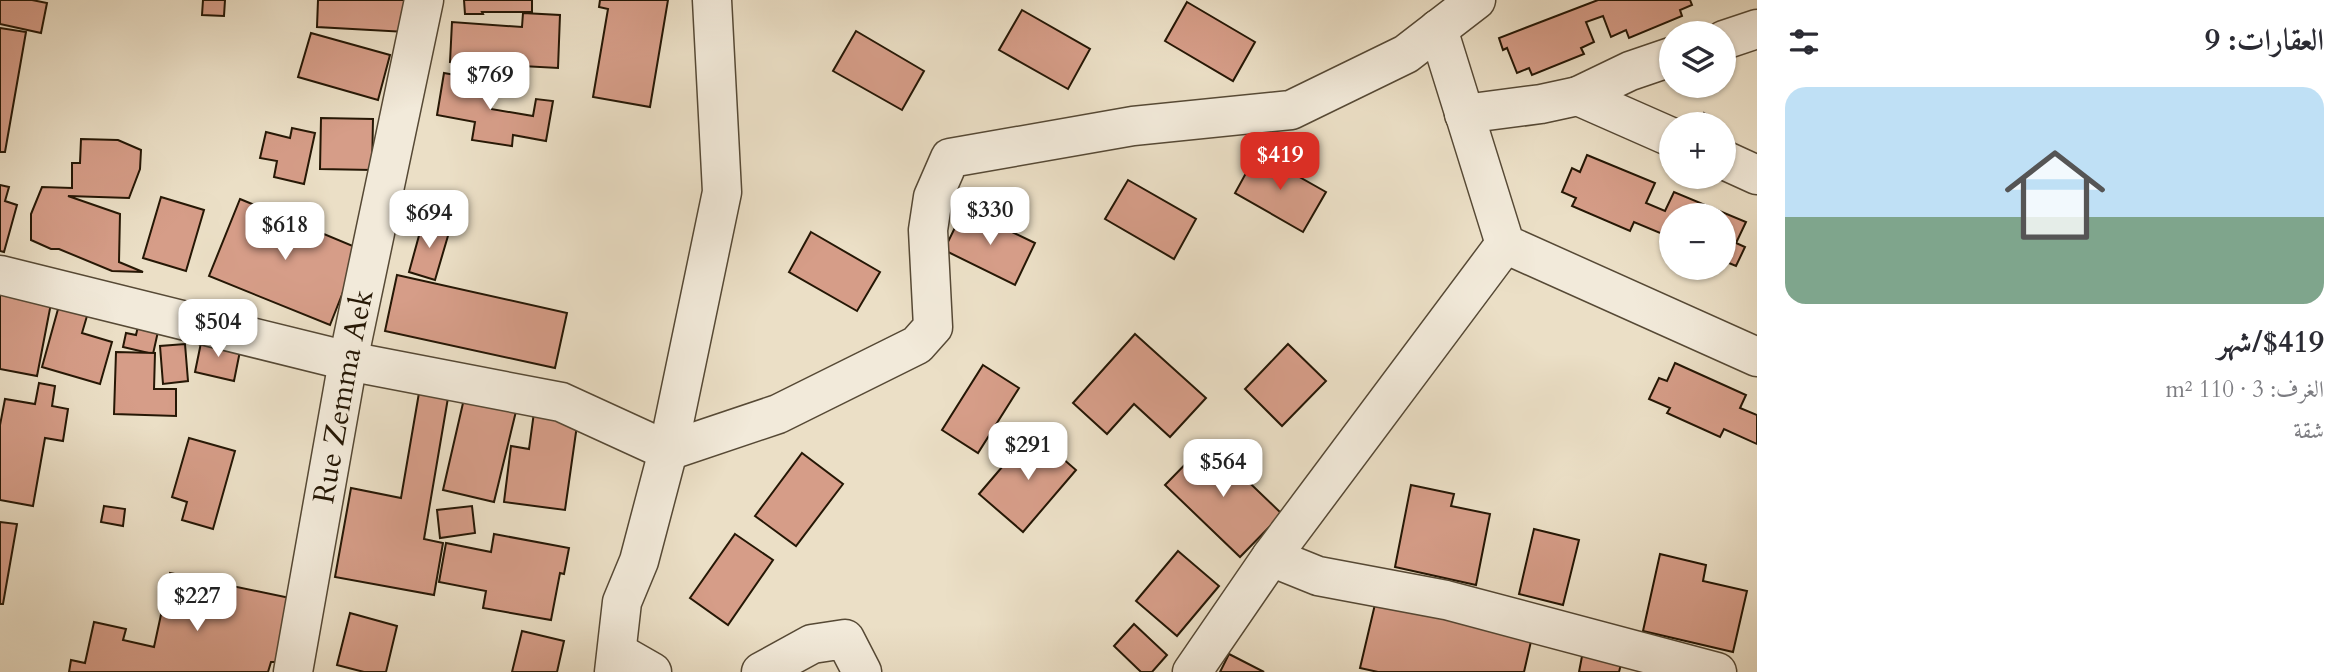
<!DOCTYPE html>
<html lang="ar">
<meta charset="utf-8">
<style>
body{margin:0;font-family:Cardo,Amiri,serif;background:#f2f2f3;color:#2b2b33;direction:rtl;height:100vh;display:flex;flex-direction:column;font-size:26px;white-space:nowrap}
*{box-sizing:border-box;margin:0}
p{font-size:23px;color:#7c7c81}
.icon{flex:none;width:38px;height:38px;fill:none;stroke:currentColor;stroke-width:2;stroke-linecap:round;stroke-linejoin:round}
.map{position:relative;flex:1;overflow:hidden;direction:ltr}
.details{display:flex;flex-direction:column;background:#fff;width:595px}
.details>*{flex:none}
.controls{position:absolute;left:1659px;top:21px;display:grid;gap:14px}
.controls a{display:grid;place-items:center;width:77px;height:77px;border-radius:50%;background:#fff;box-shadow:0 2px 5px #0004;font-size:35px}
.price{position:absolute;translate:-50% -60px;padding:0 16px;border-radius:14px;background:#fff;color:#222;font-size:23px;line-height:46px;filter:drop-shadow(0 2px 4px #0008)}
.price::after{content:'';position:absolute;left:50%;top:42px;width:21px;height:16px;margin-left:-10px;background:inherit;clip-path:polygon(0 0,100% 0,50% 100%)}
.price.on{background:#d93025;color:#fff}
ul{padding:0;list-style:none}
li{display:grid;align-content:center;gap:14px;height:371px;padding:0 28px}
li+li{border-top:2px solid #e1e1e2}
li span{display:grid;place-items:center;height:217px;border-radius:21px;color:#555}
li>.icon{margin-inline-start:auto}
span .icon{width:126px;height:126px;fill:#fffc;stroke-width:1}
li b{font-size:30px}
h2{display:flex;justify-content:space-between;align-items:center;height:84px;padding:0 28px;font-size:30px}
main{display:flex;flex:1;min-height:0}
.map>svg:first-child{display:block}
.building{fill:#d69d88;stroke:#251705;stroke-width:2}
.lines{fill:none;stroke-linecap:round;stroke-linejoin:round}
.minor-casing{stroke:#564935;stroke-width:41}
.minor{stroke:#f2eada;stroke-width:38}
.labels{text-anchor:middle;stroke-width:5;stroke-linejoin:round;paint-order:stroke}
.street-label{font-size:30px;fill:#251705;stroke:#f2eada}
</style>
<main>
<section class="details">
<h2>العقارات: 9<svg class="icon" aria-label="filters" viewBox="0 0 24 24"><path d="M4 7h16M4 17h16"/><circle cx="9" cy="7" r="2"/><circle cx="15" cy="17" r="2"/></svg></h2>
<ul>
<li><span style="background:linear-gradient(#bfe0f5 60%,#7fa58c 0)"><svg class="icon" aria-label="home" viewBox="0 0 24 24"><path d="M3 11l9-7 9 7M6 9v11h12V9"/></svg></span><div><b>$419/شهر</b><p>الغرف: 3 · 110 m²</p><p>شقة</p></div></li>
</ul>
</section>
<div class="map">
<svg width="1757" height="672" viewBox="0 0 1757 672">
<rect width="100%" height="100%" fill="#ebdfc6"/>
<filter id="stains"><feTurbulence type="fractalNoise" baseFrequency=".00286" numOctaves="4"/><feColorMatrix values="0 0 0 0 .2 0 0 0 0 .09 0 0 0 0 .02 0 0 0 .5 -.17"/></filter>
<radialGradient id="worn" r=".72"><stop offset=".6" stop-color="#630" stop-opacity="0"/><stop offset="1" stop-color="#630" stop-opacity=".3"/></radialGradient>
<!-- building -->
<g class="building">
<polygon points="0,0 32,0 47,3 41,33 0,24"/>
<polygon points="203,0 225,0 224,16 202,15"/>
<polygon points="318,0 408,0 406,32 317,27"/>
<polygon points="464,0 532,0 532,12 482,12 483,14 465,14"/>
<polygon points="600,0 668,0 650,107 593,97 608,9 599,7"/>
<polygon points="1598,0 1690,0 1692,5 1680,10 1682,16 1629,38 1626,30 1611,37 1603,16 1586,22 1594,42 1581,48 1584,54 1532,75 1529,68 1517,73 1507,48 1503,50 1499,38"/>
<polygon points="1187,2 1255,42 1233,81 1165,41"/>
<polygon points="1022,10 1090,49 1068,89 999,50"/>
<polygon points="523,13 560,15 558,68 450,62 452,22 522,27"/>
<polygon points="0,28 26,32 5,152 0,152"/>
<polygon points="856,31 924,71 902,110 833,71"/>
<polygon points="311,33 390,55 378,100 298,77"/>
<polygon points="444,73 495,82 491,109 533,116 536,99 553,101 546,141 513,135 512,146 472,140 475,122 437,115"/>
<polygon points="1704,113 1720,123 1719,124 1698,124"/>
<polygon points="321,118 373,119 372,170 320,169"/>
<polygon points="292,128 315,133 304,184 274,177 277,161 260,158 266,132 290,138"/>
<polygon points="81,139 118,140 141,150 140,169 129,198 68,196 120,214 119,262 143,272 112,271 59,249 51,249 31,240 31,214 42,187 72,188 72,163 80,163"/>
<polygon points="1257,153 1326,192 1303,232 1235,193"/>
<polygon points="1587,155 1655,183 1646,203 1665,211 1674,192 1746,222 1736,243 1745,247 1736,266 1724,261 1724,215 1671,215 1671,250 1666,247 1670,237 1634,222 1630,231 1572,206 1576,198 1562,192 1572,168 1580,172"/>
<polygon points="1128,180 1196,219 1174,259 1105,219"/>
<polygon points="0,185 9,187 5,201 17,205 4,252 0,251"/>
<polygon points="161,197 204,210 186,271 143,258"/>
<polygon points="240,199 360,249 330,325 209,276"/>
<polygon points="964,209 1035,243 1015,285 944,250"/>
<polygon points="423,221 450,229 435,280 409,272"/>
<polygon points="811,232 880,272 857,311 789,272"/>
<polygon points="397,275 567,313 555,368 385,331"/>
<polygon points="0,281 53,293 37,376 0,369"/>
<polygon points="63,291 92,299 82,333 112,342 100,384 42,367"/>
<polygon points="139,322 159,327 153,354 123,347 126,333 136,335"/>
<polygon points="1135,334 1206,398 1170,437 1134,404 1107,434 1073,403"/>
<polygon points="202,338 241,346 234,381 195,372"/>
<polygon points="185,344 188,381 163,384 160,346"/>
<polygon points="1288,344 1326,381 1282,426 1245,389"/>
<polygon points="116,352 155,353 154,389 176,389 176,416 114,414"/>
<polygon points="1675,363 1746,395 1740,408 1757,415 1757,444 1724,429 1720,437 1667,413 1670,408 1649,399 1659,378 1667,381"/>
<polygon points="983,365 1019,388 978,453 942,430"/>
<polygon points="39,383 55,386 52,406 68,409 63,441 45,438 33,506 0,500 0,425 5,399 35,404"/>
<polygon points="420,387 449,392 424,539 443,543 434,595 335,577 351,488 401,498"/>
<polygon points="466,390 518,403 494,502 443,490"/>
<polygon points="535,405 579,411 565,510 504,502 511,446 529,449"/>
<polygon points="1032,432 1076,470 1023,532 979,494"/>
<polygon points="189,438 235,451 213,529 182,520 187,502 172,497"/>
<polygon points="1207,442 1282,514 1240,557 1165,485"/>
<polygon points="802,453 843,484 796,546 755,516"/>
<polygon points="1411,485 1454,494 1451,506 1490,514 1476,585 1395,567"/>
<polygon points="104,506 125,509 123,526 101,522"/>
<polygon points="472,506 475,533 440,538 437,510"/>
<polygon points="0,522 17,524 3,604 0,604"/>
<polygon points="1534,529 1579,540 1563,605 1519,594"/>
<polygon points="494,534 569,548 564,574 560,573 551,620 483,608 486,591 439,582 446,543 491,552"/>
<polygon points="735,534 773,560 728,625 690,598"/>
<polygon points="1178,551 1219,586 1177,636 1136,601"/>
<polygon points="1660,554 1706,565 1703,581 1747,591 1733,652 1643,631"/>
<polygon points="170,573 290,598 276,662 271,662 268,672 69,672 71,660 85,663 94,622 126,629 123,640 154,647"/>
<polygon points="1376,600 1532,637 1524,672 1378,672 1360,668"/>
<polygon points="350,613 397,626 386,672 364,672 337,665"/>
<polygon points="1134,624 1167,655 1152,672 1141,672 1114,646"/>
<polygon points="522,631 564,641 557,672 512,672"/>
<polygon points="1583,651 1622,660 1619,672 1579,672"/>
<polygon points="1229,654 1264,672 1220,672"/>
</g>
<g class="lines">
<defs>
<g id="minor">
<polyline points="1438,29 1505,244 1757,357"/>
<polyline points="1724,40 1757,29"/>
<polyline points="1578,96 1630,71 1671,57"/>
<polyline points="1464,114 1541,104 1578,96 1671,137"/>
<polyline points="1724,160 1757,175"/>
<polyline points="0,275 348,361 561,402 668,451 778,414 917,345 933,327 928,230 933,197 950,158 1133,126 1291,110 1406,54 1476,0"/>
<polyline points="1271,557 1318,576 1446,600 1717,672"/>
<polyline points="617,652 652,672"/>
<path id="s1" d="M293,672L348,361L424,0"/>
<polyline points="614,672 622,602 639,561 668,451 722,192 712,0"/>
<polyline points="761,672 812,644 845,639 862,672"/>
<polyline points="1192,672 1271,557 1505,244"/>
</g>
</defs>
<!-- minor casing -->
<use href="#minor" class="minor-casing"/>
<!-- minor -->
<use href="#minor" class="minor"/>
</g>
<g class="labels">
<!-- street labels -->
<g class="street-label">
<text dy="10" stroke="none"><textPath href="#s1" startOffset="280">Rue Zemma Aek</textPath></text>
</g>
</g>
<rect width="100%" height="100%" filter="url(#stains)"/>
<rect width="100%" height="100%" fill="url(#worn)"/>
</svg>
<div class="controls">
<a><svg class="icon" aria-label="layers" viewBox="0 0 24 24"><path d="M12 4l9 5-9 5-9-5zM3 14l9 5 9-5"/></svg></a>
<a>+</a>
<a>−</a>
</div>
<b class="price" style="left:490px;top:112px">$769</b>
<b class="price on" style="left:1280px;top:192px">$419</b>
<b class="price" style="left:990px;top:247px">$330</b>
<b class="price" style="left:429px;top:250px">$694</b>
<b class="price" style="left:285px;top:262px">$618</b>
<b class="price" style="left:218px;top:359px">$504</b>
<b class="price" style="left:1028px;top:482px">$291</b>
<b class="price" style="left:1223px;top:499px">$564</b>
<b class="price" style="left:197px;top:633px">$227</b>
</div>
</main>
